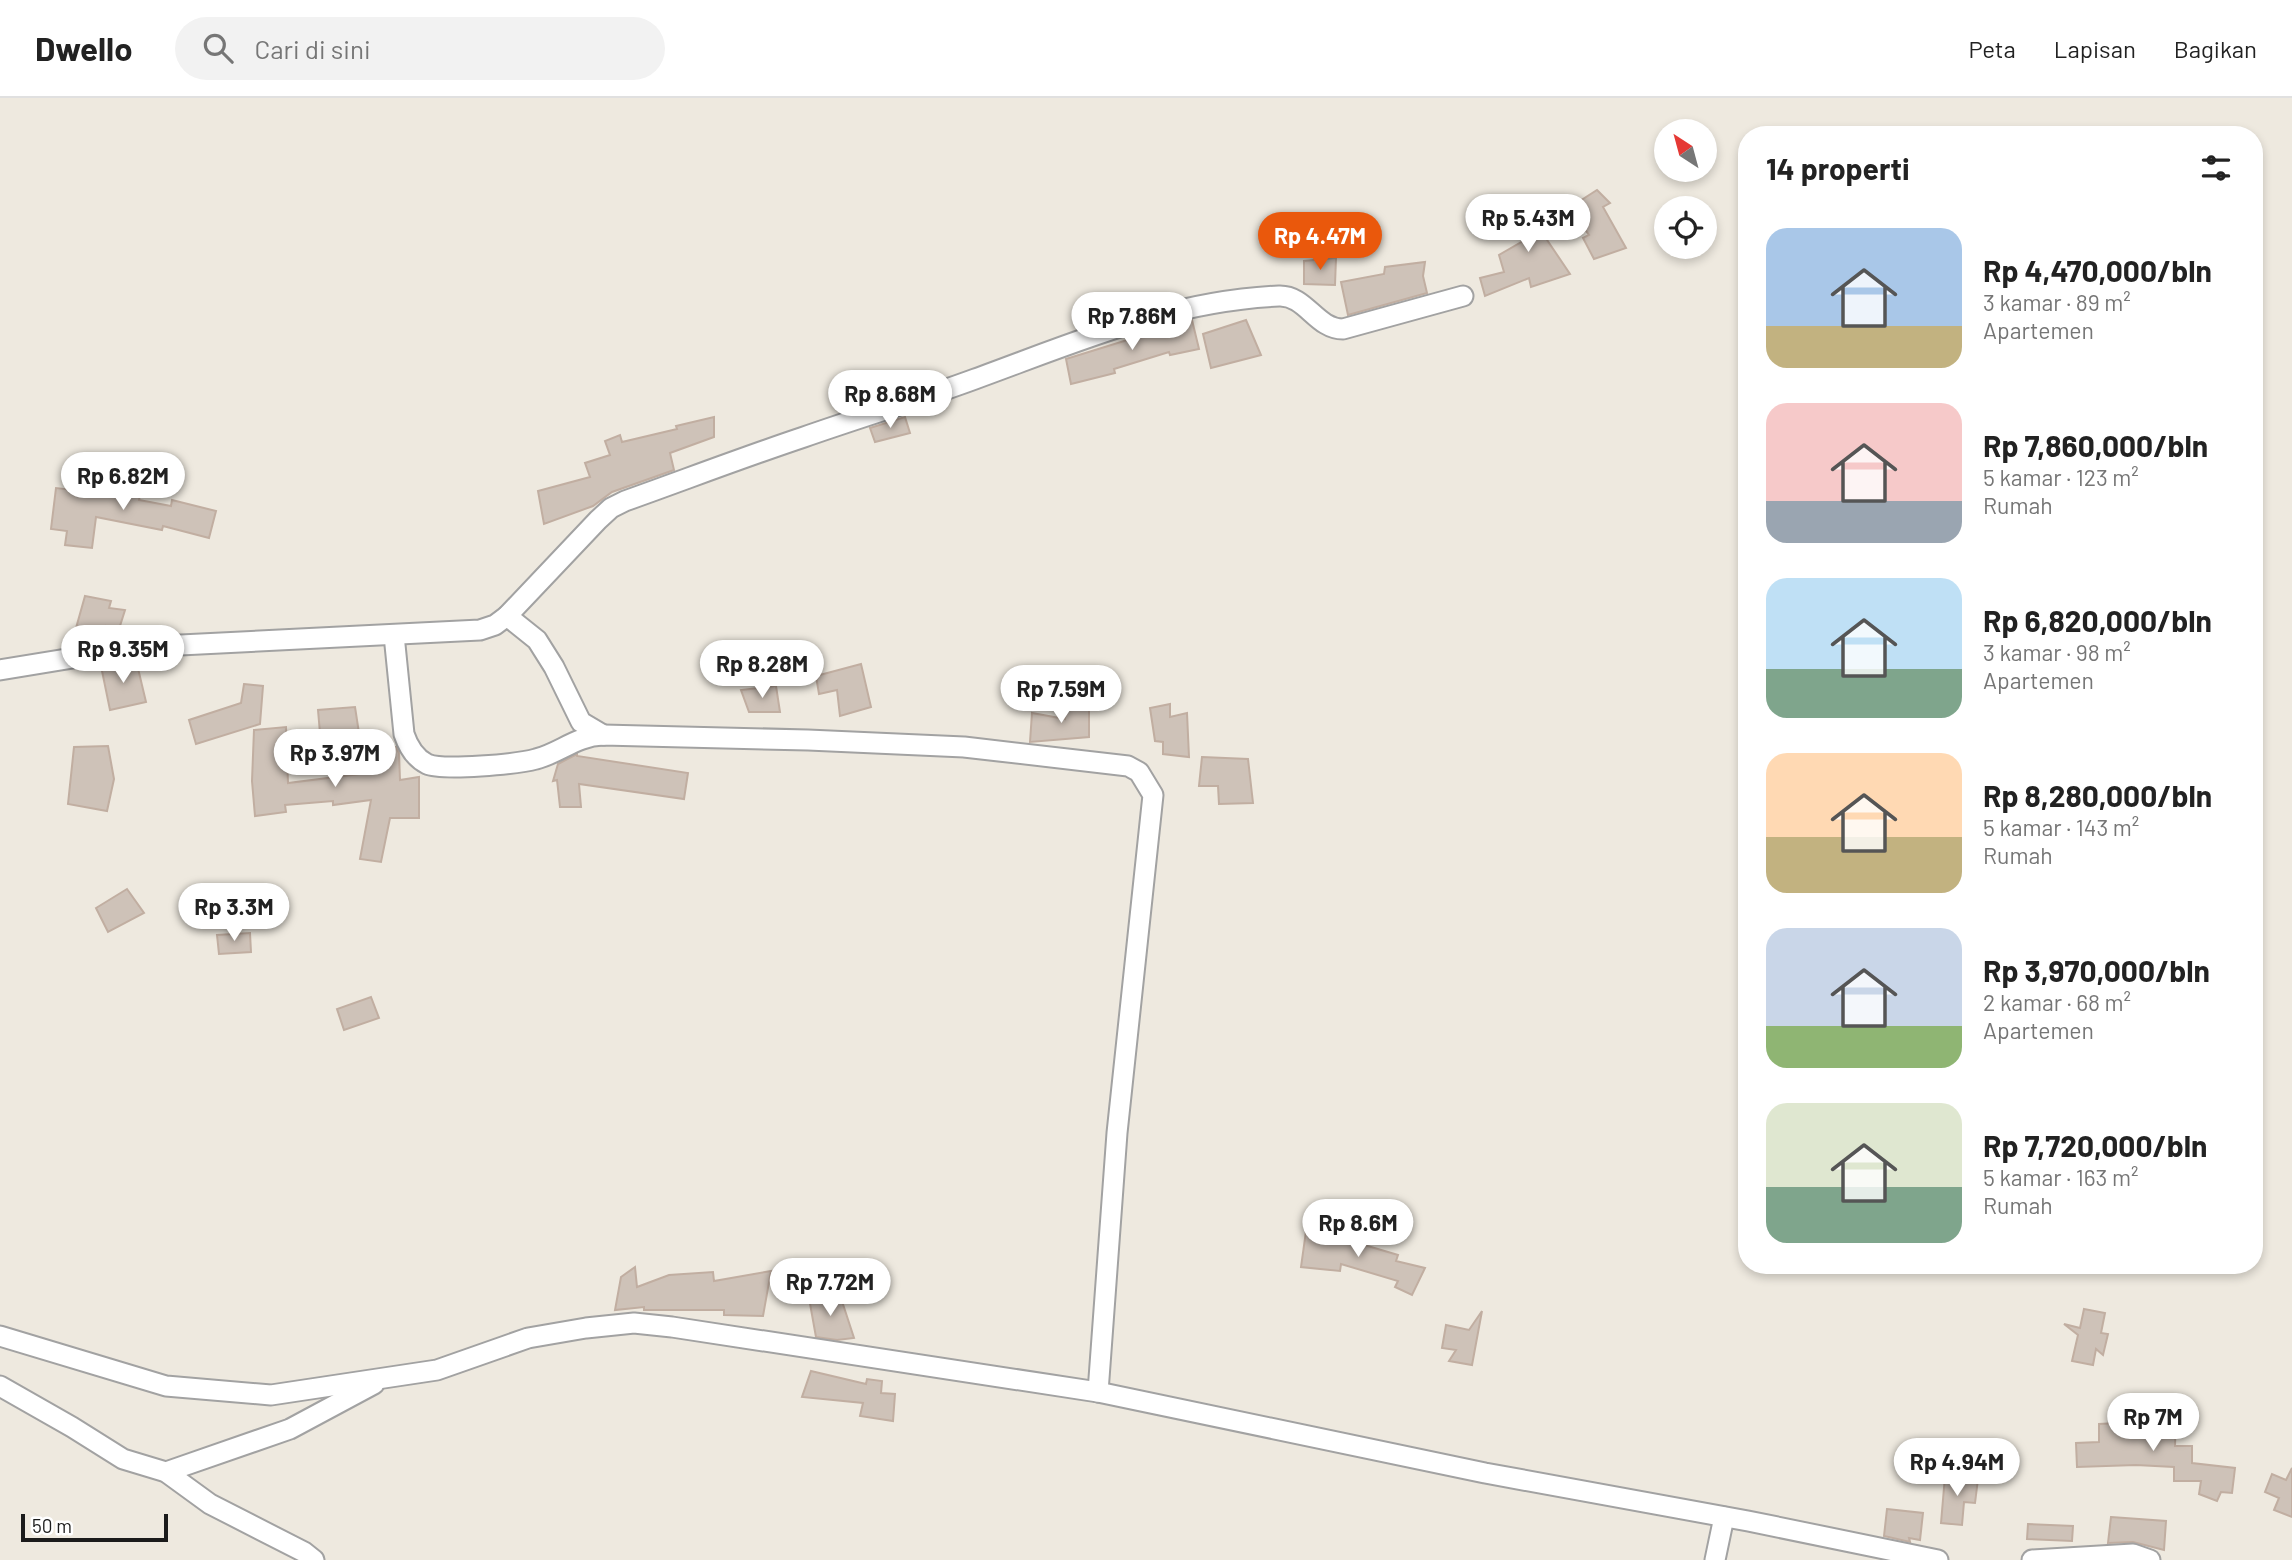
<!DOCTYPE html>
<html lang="id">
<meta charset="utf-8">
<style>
body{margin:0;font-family:Barlow,sans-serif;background:#f2f2f2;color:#222;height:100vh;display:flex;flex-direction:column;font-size:26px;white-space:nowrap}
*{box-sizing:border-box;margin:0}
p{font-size:23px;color:#767676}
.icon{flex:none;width:38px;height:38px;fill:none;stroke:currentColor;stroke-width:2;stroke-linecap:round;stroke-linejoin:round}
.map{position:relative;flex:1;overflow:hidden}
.sheet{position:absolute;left:1738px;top:28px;width:525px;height:1148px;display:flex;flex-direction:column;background:#fff;border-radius:28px;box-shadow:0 4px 10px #0003}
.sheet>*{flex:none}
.needle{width:46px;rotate:324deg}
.tools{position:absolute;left:1654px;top:21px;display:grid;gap:14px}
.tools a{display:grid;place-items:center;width:63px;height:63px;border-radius:50%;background:#fff;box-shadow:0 4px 10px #0003;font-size:35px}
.scale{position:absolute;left:21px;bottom:18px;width:147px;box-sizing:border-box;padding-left:7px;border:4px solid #1b1b1b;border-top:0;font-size:19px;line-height:24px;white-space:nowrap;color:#1b1b1b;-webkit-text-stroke:5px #fff;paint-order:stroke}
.price{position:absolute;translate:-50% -60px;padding:0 16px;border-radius:24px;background:#fff;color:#222;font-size:23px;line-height:46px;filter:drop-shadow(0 2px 4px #0008)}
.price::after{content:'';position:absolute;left:50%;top:42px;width:21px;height:16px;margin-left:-10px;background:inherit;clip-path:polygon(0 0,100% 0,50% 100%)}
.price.selected{background:#ea580c;color:#fff}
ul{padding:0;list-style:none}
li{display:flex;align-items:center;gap:21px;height:175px;padding:0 28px}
li span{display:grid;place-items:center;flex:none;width:196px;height:140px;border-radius:21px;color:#555}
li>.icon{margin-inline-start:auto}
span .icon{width:84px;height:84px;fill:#fffc;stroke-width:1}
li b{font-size:30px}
h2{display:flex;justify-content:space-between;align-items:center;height:84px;padding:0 28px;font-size:30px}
header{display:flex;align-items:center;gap:42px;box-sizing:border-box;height:98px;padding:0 35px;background:#fff;border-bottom:2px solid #e0e0e0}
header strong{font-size:33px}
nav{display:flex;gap:38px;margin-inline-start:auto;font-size:24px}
.search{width:490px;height:63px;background:#f2f2f2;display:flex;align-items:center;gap:18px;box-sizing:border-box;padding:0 24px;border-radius:38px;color:#767676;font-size:26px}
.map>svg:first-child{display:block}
.building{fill:#cec2b8;stroke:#c1aea1;stroke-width:2}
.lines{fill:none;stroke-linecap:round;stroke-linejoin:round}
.minor-casing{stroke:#a2a2a2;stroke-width:23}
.minor{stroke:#fff;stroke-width:19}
</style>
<header>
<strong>Dwello</strong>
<div class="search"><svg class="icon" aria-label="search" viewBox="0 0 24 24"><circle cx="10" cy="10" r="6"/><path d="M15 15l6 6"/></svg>Cari di sini</div>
<nav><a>Peta</a><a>Lapisan</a><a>Bagikan</a></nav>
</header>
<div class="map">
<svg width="2292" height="1462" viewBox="0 0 2292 1462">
<rect width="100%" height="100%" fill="#eee9df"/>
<!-- building -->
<g class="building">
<polygon points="1597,92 1610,105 1603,109 1626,150 1594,161 1583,140 1589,137 1569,110"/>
<polygon points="1548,106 1551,127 1539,130 1570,176 1531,189 1529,180 1485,198 1480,180 1504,174 1499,157 1523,143 1515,110"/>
<polygon points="1336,160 1335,187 1304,186 1304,163"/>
<polygon points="1425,164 1423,178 1427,195 1348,217 1341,184 1384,176 1385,169"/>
<polygon points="1192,222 1199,251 1170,257 1169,254 1114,271 1115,275 1071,286 1066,261"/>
<polygon points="1246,222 1261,257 1211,270 1203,236"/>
<polygon points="714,319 714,339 670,355 674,372 612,394 593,408 544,426 538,393 590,379 585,365 610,357 605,343 620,337 622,344 677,331 676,328"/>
<polygon points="905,319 910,335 875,344 870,330"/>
<polygon points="122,373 144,378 139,402 171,408 172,402 216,413 209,440 163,428 162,432 96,419 92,450 65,447 67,433 51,431 56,390 108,396 112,381 123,383"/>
<polygon points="85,498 111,503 109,510 125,512 119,531 106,528 104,537 76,530"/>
<polygon points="136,562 146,604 110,612 101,568"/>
<polygon points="861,566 871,609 840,618 837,592 819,596 816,578"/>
<polygon points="244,586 263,588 260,626 196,646 189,622 241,605"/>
<polygon points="776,588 780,614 749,614 741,592"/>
<polygon points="1170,606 1170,619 1187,615 1189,659 1163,656 1163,644 1155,643 1150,610"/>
<polygon points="1089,607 1089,639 1030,644 1032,615 1065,621 1066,608"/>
<polygon points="355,609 359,635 320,635 318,612"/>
<polygon points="286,629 288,685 375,674 375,651 396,649 399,655 400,682 419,679 419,720 390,720 381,764 360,761 371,702 333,707 333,703 285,707 286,714 255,718 252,683 254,632"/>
<polygon points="108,648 114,681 107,713 68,706 74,649"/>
<polygon points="577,656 577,658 688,675 684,701 579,686 581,709 560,709 557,682 553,683 558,666"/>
<polygon points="1202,659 1248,661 1253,705 1219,706 1218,688 1199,688"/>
<polygon points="127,791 144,815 108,834 96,810"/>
<polygon points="250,835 251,854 219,856 217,837"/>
<polygon points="371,899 379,920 344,932 337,911"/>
<polygon points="1306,1133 1345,1137 1344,1141 1398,1157 1396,1163 1425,1170 1412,1197 1395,1189 1398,1183 1341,1166 1340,1173 1301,1169"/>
<polygon points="635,1169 637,1189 669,1177 713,1174 714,1183 771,1173 763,1218 724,1217 724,1212 644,1212 644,1209 615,1212 621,1179"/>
<polygon points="839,1194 854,1240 837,1242 816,1239 809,1200"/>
<polygon points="2084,1211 2105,1215 2101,1235 2108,1236 2103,1257 2096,1251 2093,1267 2072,1263 2078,1237 2064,1226 2080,1230"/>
<polygon points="1482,1213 1472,1267 1449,1263 1456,1252 1442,1250 1446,1227 1469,1232"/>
<polygon points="811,1273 866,1286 867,1281 882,1283 881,1295 895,1296 893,1323 860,1318 863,1305 802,1299"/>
<polygon points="2137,1318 2176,1318 2175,1348 2192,1348 2192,1365 2235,1370 2232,1395 2221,1394 2217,1403 2199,1396 2201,1383 2174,1383 2174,1369 2136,1367 2077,1369 2076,1345 2099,1344 2099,1326 2137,1324"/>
<polygon points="2292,1370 2292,1419 2274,1412 2279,1400 2265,1394 2272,1376 2286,1382"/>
<polygon points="1945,1378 1978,1381 1975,1405 1964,1404 1962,1427 1941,1425"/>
<polygon points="1887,1411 1923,1415 1920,1442 1909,1440 1910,1444 1884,1438"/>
<polygon points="2111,1419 2166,1423 2164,1452 2133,1444 2108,1445"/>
<polygon points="2028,1426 2073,1428 2072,1443 2027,1441"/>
</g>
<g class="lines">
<defs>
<g id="minor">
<polyline points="507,518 537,542 554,569 581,624 603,637"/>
<path d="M394,537L404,636C408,648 415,660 427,666C443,673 518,666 536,661C560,655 576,638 603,637L808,642L964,649L1128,668L1139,674L1153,697L1117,1035L1098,1294"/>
<path d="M0,572L140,549L480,532L495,527L507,518L598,422L611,410L625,403C684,382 744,359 804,339C861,319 918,302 975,281C1077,244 1169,203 1279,198C1306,197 1316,231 1343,231L1463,198"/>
<polyline points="0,1238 166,1288 271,1297 437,1272 528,1240 586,1230 634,1225 672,1229 1098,1294 1485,1375 1748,1423 1938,1462"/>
<polyline points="0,1288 72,1329 123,1361 166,1374 210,1406 304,1454 314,1462"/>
<polyline points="166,1374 290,1331 374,1286"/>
<polyline points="1715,1462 1724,1419"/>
<polyline points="2032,1462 2133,1456 2150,1462"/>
</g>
</defs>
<!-- minor casing -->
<use href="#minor" class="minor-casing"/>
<!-- minor -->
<use href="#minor" class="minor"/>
</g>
</svg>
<div class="tools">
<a><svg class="needle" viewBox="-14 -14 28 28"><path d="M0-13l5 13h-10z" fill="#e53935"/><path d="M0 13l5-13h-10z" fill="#767676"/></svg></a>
<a><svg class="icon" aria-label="locate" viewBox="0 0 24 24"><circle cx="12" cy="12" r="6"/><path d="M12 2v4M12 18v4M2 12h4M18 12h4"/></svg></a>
</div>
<div class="scale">50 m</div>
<b class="price" style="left:1528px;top:156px">Rp 5.43M</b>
<b class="price selected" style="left:1320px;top:174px">Rp 4.47M</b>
<b class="price" style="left:1132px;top:254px">Rp 7.86M</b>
<b class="price" style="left:890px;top:332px">Rp 8.68M</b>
<b class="price" style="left:123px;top:414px">Rp 6.82M</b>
<b class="price" style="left:123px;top:587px">Rp 9.35M</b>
<b class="price" style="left:762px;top:602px">Rp 8.28M</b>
<b class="price" style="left:1061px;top:627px">Rp 7.59M</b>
<b class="price" style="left:335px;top:691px">Rp 3.97M</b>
<b class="price" style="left:234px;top:845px">Rp 3.3M</b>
<b class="price" style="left:1358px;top:1161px">Rp 8.6M</b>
<b class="price" style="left:830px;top:1220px">Rp 7.72M</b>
<b class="price" style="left:2153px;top:1355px">Rp 7M</b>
<b class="price" style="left:1957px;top:1400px">Rp 4.94M</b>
<section class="sheet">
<h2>14 properti<svg class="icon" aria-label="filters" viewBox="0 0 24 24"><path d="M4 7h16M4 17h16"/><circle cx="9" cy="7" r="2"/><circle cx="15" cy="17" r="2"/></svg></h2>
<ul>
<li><span style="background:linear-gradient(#a9c7e8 70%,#c2b280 0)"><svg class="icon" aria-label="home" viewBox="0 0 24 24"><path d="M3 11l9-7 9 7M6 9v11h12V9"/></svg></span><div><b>Rp 4,470,000/bln</b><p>3 kamar · 89 m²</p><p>Apartemen</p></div></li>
<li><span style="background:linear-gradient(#f6c9c9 70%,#9aa5b1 0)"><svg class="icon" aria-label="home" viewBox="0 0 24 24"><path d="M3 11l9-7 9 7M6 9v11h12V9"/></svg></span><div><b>Rp 7,860,000/bln</b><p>5 kamar · 123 m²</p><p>Rumah</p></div></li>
<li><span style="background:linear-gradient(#bfe0f5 65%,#7fa58c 0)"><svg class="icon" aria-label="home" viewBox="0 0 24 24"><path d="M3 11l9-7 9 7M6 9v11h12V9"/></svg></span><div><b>Rp 6,820,000/bln</b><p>3 kamar · 98 m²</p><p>Apartemen</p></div></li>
<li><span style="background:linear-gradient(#ffd9b3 60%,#c2b280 0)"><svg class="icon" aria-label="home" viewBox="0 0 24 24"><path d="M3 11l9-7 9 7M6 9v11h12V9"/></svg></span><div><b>Rp 8,280,000/bln</b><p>5 kamar · 143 m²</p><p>Rumah</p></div></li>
<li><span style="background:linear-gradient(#c9d6e8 70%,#8fb573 0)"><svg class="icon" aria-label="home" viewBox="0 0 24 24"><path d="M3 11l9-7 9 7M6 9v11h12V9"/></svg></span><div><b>Rp 3,970,000/bln</b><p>2 kamar · 68 m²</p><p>Apartemen</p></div></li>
<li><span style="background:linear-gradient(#dfe7d0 60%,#7fa58c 0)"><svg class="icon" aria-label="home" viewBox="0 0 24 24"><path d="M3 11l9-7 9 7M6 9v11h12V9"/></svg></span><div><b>Rp 7,720,000/bln</b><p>5 kamar · 163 m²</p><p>Rumah</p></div></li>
</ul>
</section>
</div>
